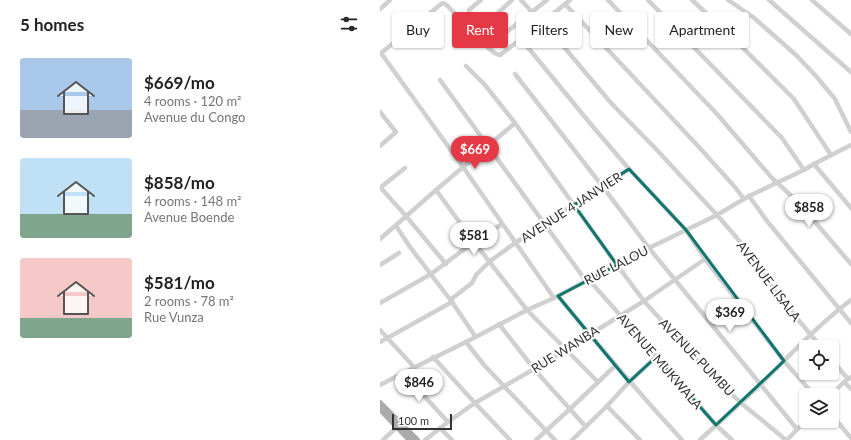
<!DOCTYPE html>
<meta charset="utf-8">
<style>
body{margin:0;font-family:Lato,sans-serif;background:#f6f6f6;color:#222;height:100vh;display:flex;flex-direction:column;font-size:15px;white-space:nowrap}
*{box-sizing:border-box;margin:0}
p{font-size:13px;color:#767676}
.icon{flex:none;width:22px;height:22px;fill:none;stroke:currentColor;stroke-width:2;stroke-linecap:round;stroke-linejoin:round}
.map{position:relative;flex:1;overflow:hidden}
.drawer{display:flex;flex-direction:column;background:#fff;width:380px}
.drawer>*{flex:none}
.guide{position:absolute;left:12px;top:12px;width:380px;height:36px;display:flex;gap:8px}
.buttons{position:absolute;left:419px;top:340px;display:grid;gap:8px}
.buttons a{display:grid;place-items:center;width:40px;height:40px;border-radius:4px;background:#fff;box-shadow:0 1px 3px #0004;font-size:20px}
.scale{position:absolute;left:12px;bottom:10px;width:60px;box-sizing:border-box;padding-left:4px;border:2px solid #333;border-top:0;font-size:11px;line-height:14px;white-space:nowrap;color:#333;-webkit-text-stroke:3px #fff;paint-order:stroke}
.price{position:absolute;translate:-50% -34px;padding:0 9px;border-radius:14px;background:#fff;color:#222;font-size:13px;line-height:26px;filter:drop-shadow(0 1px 2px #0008)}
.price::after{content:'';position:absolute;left:50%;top:24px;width:12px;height:9px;margin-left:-6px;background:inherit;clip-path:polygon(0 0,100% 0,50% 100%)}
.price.current{background:#e63946;color:#fff}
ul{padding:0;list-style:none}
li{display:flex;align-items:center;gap:12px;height:100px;padding:0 20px}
li span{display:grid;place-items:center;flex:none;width:112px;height:80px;border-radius:4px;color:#555}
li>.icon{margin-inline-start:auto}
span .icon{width:48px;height:48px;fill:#fffc;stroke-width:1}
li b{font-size:17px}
h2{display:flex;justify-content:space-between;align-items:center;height:48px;padding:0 20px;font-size:17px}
.pill{padding:0 14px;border-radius:4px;background:#fff;box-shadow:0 1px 3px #0004;font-size:14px;line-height:36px}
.pill.current{background:#e63946;color:#fff}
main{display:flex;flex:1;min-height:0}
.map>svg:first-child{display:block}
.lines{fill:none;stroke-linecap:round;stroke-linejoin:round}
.minor{stroke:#d0d0d0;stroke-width:4.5}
.major{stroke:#ababab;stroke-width:6}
.marked{fill:none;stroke:#0f766e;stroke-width:3;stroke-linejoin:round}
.labels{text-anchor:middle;stroke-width:4;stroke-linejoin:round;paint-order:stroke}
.street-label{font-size:13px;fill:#333;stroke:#fff}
</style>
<main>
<section class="drawer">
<h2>5 homes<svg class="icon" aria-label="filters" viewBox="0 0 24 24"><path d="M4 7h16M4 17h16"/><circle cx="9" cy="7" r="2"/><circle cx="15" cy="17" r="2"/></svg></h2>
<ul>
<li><span style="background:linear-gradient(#a9c7e8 65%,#9aa5b1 0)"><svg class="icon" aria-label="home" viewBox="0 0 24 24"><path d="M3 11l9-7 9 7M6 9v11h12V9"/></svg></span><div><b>$669/mo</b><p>4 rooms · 120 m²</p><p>Avenue du Congo</p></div></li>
<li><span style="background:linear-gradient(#bfe0f5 70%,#7fa58c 0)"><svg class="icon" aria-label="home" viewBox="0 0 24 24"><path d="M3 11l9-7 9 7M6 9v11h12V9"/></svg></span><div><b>$858/mo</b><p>4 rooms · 148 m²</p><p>Avenue Boende</p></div></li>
<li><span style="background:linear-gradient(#f6c9c9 75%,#7fa58c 0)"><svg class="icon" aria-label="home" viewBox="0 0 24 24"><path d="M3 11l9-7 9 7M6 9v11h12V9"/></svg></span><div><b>$581/mo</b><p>2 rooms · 78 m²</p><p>Rue Vunza</p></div></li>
</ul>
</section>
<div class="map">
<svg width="471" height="440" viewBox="0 0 471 440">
<rect width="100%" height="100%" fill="#fff"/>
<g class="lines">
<!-- minor -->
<g class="minor">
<polyline points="141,0 152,12"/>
<polyline points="228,0 337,114 392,178 418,202 471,264"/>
<polyline points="268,0 402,138 424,170"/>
<polyline points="312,0 350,35 414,99 451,155"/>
<polyline points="348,0 373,17 416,55 436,76 455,99 471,132"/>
<polyline points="389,0 471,72"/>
<polyline points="432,0 471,34"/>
<polyline points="185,4 318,146 354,186 364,199"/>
<polyline points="0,9 10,0"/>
<polyline points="89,10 101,0"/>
<polyline points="163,22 231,103 276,149 337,215 357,238 400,298 441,347"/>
<polyline points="106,24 132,0"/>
<polyline points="119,38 167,0"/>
<polyline points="141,39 209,122 249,169 306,230 325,259 404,361 434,395"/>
<polyline points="1,53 83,167 174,298"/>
<path d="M0,54L61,4L63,3C70,6 73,13 79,18C83,22 88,26 93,30C100,37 110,54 120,55L163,22L190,0"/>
<polyline points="86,66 105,85 135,123 237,265 264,301 316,359 361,403 406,440"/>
<polyline points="135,74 223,187 269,248 417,429"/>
<polyline points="60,80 206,281"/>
<polyline points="0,112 16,132 0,146"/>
<polyline points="434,164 471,208"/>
<polyline points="0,187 26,216 66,264"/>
<polyline points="0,188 25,168"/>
<polyline points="56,190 94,242 147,310 218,382"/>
<polyline points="369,196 387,221 471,323"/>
<polyline points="16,226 30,247 72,302 95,336"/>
<polyline points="0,239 56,190 135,123"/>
<polyline points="0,265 19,253"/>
<polyline points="209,280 295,377 336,425 352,440"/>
<path d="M178,296C218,345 259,393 302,440"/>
<polyline points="0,303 51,274 94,242 122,224"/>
<polyline points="119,324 154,369 206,427"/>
<polyline points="0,330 34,367"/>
<polyline points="0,342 72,302 72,298 74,297 92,283 96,275 109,262 135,243 249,169"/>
<polyline points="86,342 104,365 175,440"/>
<polyline points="53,357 95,403 130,440"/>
<polyline points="452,360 468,379"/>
<polyline points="23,373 68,422"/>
<polyline points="464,382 471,389"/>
<polyline points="0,385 23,373 86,342 147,310 174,298 269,248 337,215 369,196 424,170 434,164 471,145"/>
<polyline points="451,395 464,382 471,377"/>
<polyline points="227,406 260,440"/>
<polyline points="452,415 471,438"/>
<polyline points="60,428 72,440"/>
<polyline points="3,440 17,427"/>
<polyline points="45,440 68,422 95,403 154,369 264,301 325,259"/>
<polyline points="156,440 190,409 236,365"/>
<polyline points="192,440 227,406 249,382 276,357"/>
<path d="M320,440C340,421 361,403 381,384C410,355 438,325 471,300"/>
<polyline points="407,440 426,420"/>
</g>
<!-- major -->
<g class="major">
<polyline points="0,403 37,440"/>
<polyline points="0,409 30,440"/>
</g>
</g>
<!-- marked area -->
<path class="marked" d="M249,169L306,230L404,361L336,425L276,357L249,382L178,296L237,265L194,205Z"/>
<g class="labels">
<!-- street labels -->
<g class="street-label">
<text transform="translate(191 207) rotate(-33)" y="5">AVENUE 4 JANVIER</text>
<text transform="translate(236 265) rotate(-27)" y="5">RUE LALOU</text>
<text transform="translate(389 281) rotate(53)" y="5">AVENUE LISALA</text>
<text transform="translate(185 349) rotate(-32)" y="5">RUE WANBA</text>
<text transform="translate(317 357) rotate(46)" y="5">AVENUE PUMBU</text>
<text transform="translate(280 361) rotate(49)" y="5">AVENUE MUKWALA</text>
</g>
</g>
</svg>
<div class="buttons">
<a><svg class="icon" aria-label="locate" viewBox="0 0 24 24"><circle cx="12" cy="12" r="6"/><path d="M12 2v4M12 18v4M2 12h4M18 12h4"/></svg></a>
<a><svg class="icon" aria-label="layers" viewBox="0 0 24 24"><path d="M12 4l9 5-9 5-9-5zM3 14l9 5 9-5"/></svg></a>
</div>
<div class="scale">100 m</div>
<b class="price current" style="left:95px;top:170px">$669</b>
<b class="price" style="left:429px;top:228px">$858</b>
<b class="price" style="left:94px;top:256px">$581</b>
<b class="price" style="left:350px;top:333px">$369</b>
<b class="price" style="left:39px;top:403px">$846</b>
<div class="guide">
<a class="pill">Buy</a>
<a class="pill current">Rent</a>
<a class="pill">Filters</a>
<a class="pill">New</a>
<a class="pill">Apartment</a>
</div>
</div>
</main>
